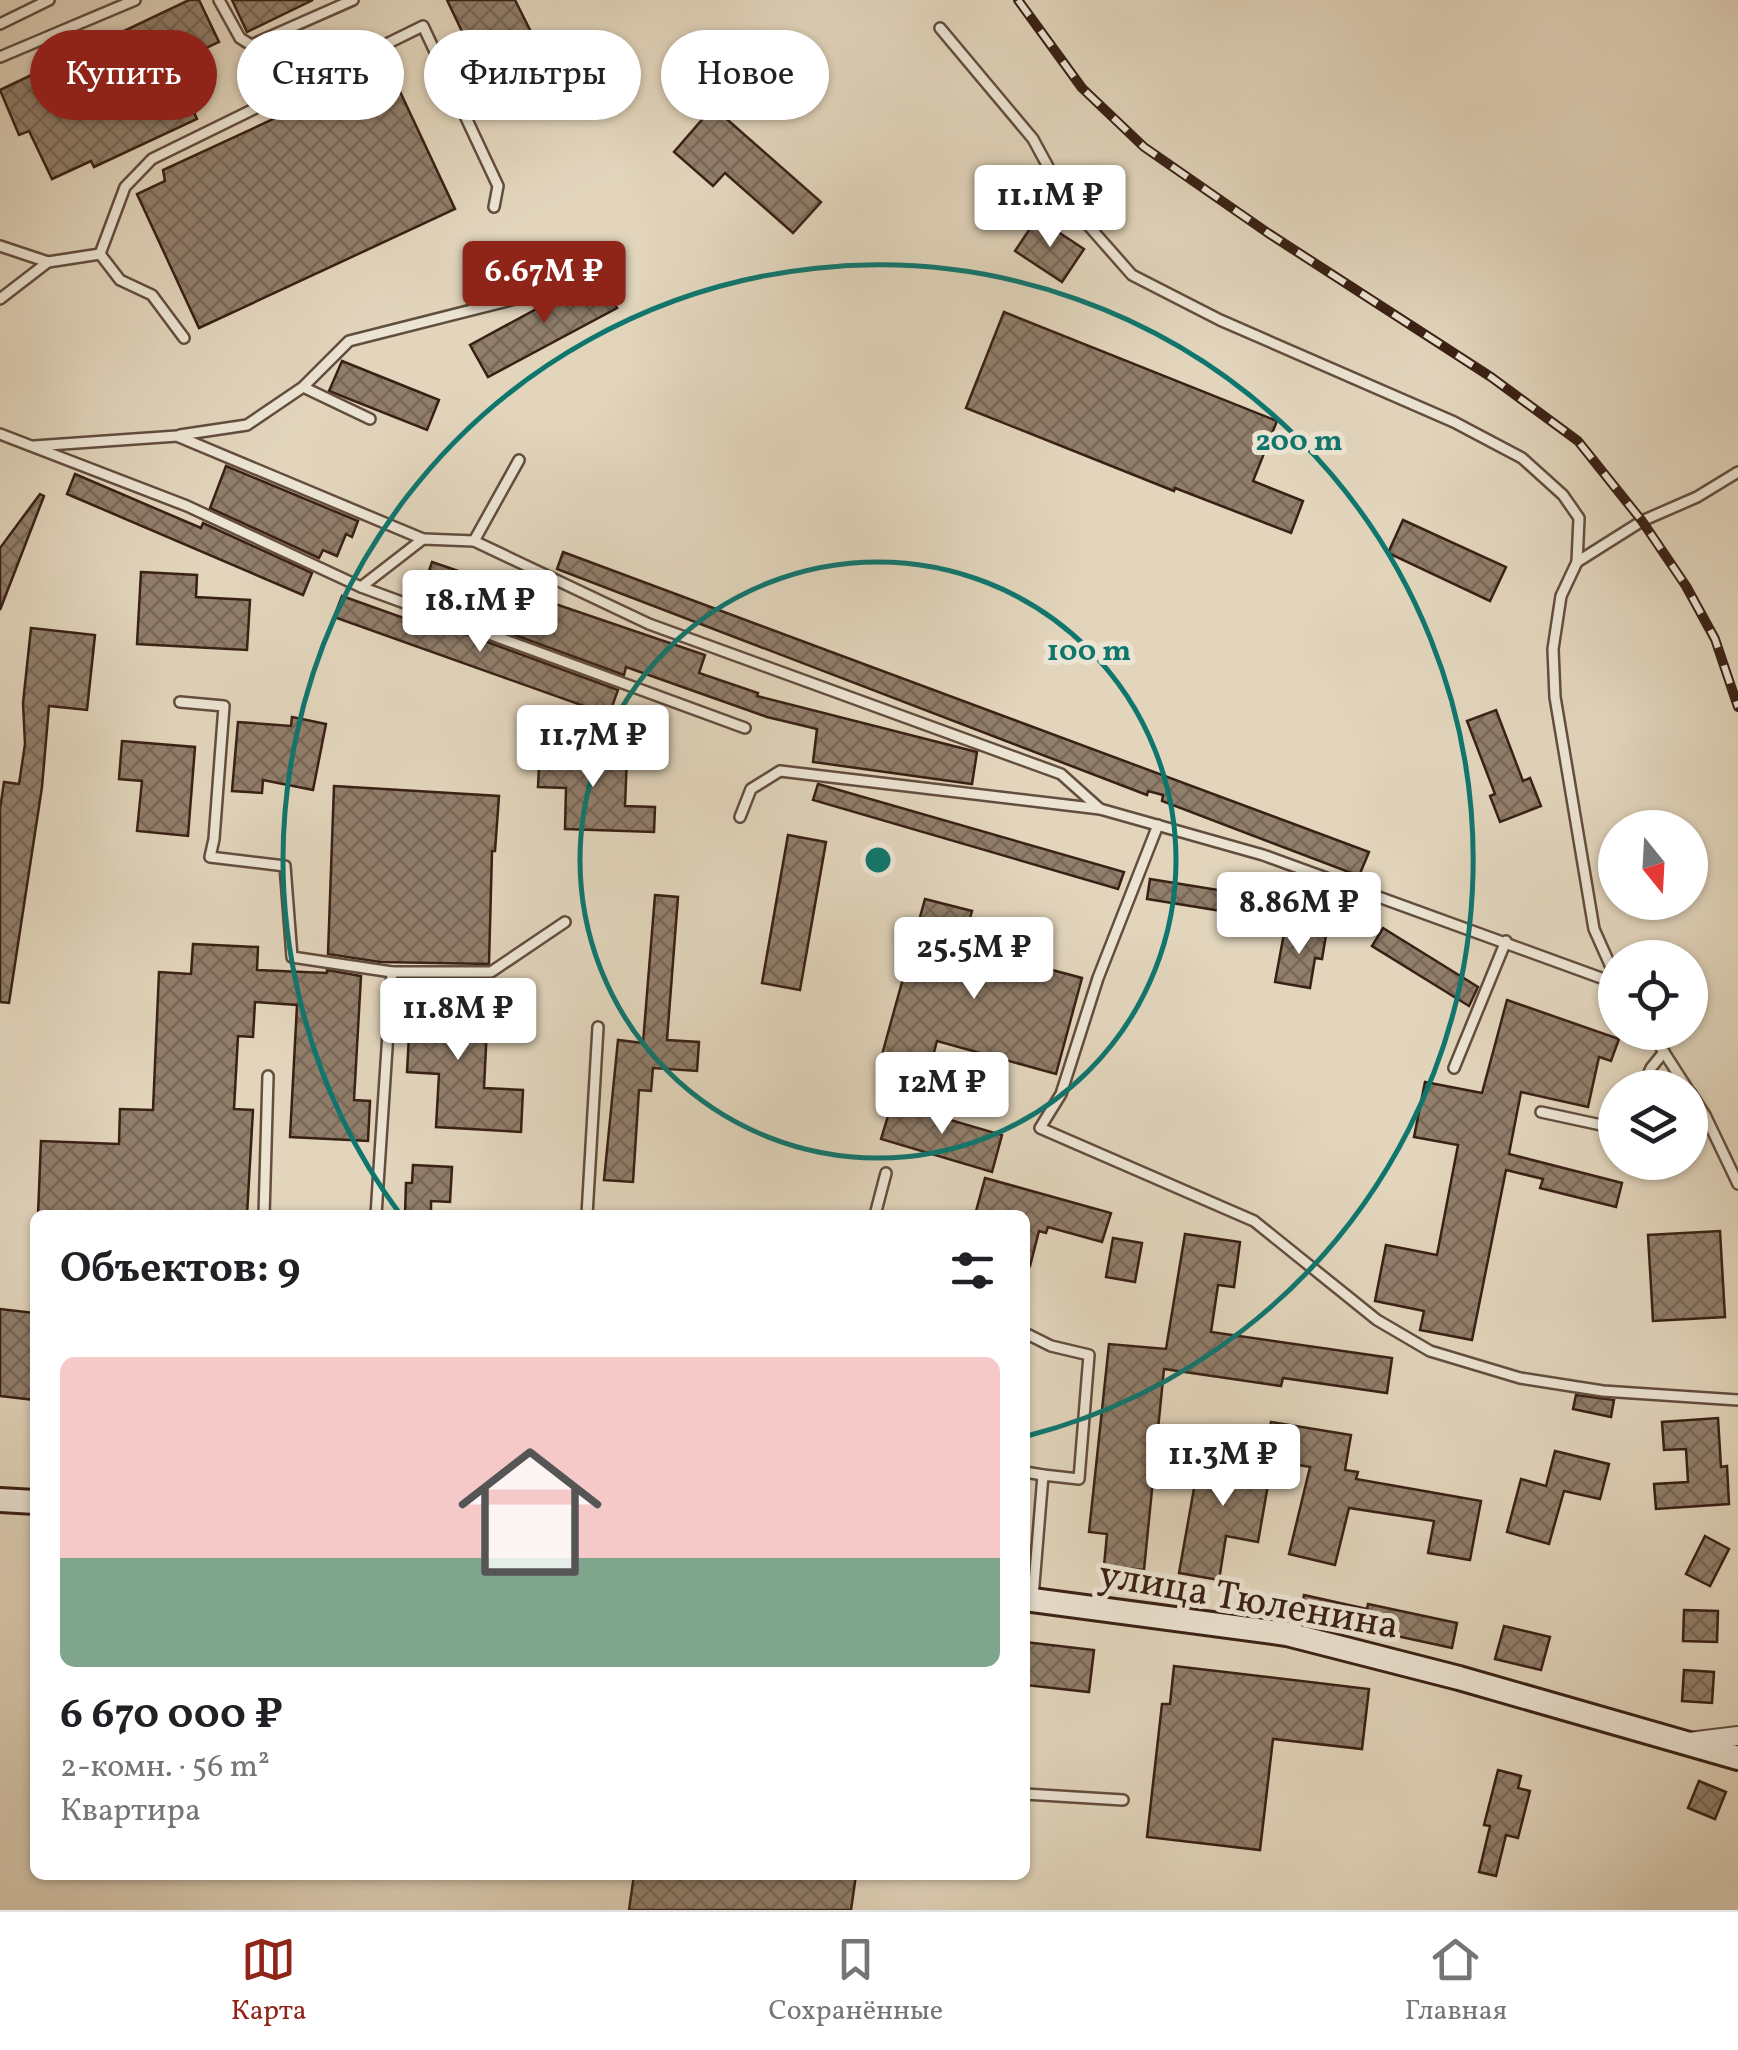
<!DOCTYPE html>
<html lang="ru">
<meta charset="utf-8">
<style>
body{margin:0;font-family:Vollkorn,serif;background:#f2f2f2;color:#202124;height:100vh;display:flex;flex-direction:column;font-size:38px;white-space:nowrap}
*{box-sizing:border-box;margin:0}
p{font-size:32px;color:#757577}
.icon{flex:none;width:55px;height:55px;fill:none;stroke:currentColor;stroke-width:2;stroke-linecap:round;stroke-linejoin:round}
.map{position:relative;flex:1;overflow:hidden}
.side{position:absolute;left:30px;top:1210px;width:1000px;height:670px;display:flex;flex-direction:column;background:#fff;border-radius:15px;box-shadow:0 2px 8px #0004}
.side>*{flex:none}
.top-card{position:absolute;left:30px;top:30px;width:1000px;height:90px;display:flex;gap:20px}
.needle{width:65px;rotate:162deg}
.controls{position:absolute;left:1598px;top:810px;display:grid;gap:20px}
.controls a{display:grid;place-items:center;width:110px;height:110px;border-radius:50%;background:#fff;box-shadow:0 2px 8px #0004;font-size:50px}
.price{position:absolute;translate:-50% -85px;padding:0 22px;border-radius:10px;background:#fff;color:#222;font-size:32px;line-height:65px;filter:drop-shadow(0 2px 5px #0008)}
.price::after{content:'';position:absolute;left:50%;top:60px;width:30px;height:22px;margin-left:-15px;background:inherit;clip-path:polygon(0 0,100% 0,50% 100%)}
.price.on{background:#8f2418;color:#fff}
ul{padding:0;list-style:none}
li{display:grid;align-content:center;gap:20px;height:530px;padding:0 30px}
li span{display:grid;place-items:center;height:310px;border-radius:15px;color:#555}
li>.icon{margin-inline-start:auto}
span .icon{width:180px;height:180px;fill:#fffc;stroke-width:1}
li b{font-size:42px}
h2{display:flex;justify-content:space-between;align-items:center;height:120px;padding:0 30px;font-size:42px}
.pill{padding:0 35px;border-radius:45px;background:#fff;box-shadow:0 2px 8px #0004;font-size:35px;line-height:90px}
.pill.on{background:#8f2418;color:#fff}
.tab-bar{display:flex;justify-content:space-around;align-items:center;height:140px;border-top:2px solid #e0e0e0;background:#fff;font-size:28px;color:#757577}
.tab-bar a{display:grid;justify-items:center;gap:5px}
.tab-bar .on{color:#8f2418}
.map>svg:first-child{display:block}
.building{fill:url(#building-cross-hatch);stroke:#392014;stroke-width:2.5}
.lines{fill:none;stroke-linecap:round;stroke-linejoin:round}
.service-casing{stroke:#634d3e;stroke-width:14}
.minor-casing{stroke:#634d3e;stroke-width:22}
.secondary-casing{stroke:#392014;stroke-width:28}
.service{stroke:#ece4d3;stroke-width:9}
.minor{stroke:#ece4d3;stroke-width:18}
.secondary{stroke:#ece4d3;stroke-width:22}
.rail-casing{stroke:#392014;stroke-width:10}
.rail{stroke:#ece4d3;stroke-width:6;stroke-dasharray:19;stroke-linecap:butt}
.ring{fill:none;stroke:#0f766e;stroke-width:5}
.labels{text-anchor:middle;stroke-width:10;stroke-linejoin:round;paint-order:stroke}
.street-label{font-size:40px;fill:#392014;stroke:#ece4d3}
.centre{fill:#0f766e;stroke:#ece4d3;stroke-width:5}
.ring-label{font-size:30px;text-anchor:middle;font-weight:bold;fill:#0f766e;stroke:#ece4d3;stroke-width:10;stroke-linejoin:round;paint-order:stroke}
</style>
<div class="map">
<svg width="1738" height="1910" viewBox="0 0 1738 1910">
<defs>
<pattern id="building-cross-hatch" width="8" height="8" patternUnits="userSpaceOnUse" patternTransform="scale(2.5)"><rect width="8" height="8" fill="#917e6b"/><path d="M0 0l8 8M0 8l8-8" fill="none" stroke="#776757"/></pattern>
</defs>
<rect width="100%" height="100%" fill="#e2d5bc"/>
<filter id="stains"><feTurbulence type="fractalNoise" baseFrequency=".002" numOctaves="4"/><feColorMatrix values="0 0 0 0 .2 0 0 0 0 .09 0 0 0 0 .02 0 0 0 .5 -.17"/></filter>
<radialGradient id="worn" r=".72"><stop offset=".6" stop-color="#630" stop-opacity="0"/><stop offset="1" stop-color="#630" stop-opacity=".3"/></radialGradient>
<!-- building -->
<g class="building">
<polygon points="189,0 199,0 219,42 172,64 197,119 94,167 91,161 52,179 29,131 19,135 0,90"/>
<polygon points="232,0 313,0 247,32"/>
<polygon points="447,0 515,0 534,38 478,65"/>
<polygon points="388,66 455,209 199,328 137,194 165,181 163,170"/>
<polygon points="713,107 821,202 793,233 725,173 713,186 674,152"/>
<polygon points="1037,218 1084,249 1062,282 1015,251"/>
<polygon points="599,275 617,308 488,377 470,345"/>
<polygon points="1004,312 1277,421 1253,481 1303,501 1291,533 1175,488 1174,491 966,408"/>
<polygon points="342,361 439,400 427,430 329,391"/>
<polygon points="226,466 358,521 352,537 346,534 337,556 323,550 319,558 210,508"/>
<polygon points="75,474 201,528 203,523 312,573 303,595 67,494"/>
<polygon points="40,494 44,496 0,610 0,548"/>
<polygon points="1403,520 1506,567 1490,601 1388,553"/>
<polygon points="563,552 1369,852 1359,876 1162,801 1163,795 1148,791 1147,795 557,569"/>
<polygon points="432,562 705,655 699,673 758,693 757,696 977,752 972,784 813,762 817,729 767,717 626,667 624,675 419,600"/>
<polygon points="141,572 197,575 196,597 250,600 247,650 137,644"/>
<polygon points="342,596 412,621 414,615 618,690 609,715 334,617"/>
<polygon points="31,628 95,635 87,710 49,706 42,787 9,1003 0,1002 0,809 4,782 19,784 25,744 23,703"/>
<polygon points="1496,710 1523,781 1530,778 1541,806 1500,822 1490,796 1495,794 1467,721"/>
<polygon points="292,717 326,724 313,790 263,780 262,793 232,791 238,722 291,726"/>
<polygon points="122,741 195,747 188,836 137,831 142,781 119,779"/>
<polygon points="540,747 611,750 611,755 627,756 625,806 655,807 654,832 565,829 566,788 538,787"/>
<polygon points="818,784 1124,872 1118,889 813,800"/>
<polygon points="334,786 499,796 495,851 492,851 489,964 380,962 328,954"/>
<polygon points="788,835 826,842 800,990 762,983"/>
<polygon points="1150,879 1243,894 1240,914 1147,899"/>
<polygon points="655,895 678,897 667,1040 699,1042 697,1071 653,1068 651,1091 639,1090 633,1182 604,1180 618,1040 643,1043"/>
<polygon points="925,899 972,911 962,946 1082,978 1056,1074 937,1041 926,1082 878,1069"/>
<polygon points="1285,928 1326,935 1322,959 1315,958 1310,988 1275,982"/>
<polygon points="1383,928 1478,987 1469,1006 1372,946"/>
<polygon points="193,944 258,947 257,970 327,973 327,970 361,976 354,1100 370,1101 368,1141 290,1137 297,1005 255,1002 253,1037 238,1036 234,1109 253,1110 247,1215 38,1215 41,1141 119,1144 120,1109 153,1110 159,972 191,974"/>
<polygon points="412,980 442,980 441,1005 488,1007 484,1088 523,1090 521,1132 436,1127 439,1074 407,1072"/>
<polygon points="1507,1000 1619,1039 1611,1061 1599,1057 1588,1107 1521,1092 1509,1154 1622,1183 1616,1207 1540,1188 1543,1179 1506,1170 1472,1340 1420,1330 1424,1311 1375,1301 1386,1245 1437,1255 1458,1145 1414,1137 1425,1082 1482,1093"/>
<polygon points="892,1103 1002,1135 992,1172 881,1139"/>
<polygon points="413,1165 452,1167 450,1202 431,1201 431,1215 405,1215 406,1183 412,1183"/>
<polygon points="985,1178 1111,1213 1102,1242 1048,1227 1046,1233 1039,1231 1030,1266 1025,1265 1025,1215 975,1215"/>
<polygon points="1720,1231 1725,1317 1653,1321 1648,1235"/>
<polygon points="1185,1234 1240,1242 1234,1287 1218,1285 1211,1332 1392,1358 1387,1393 1283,1378 1281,1386 1164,1369 1144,1570 1104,1566 1107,1534 1089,1532 1109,1344 1166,1349"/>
<polygon points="1113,1238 1142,1243 1135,1282 1106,1277"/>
<polygon points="0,1309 35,1313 35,1400 0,1396"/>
<polygon points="1576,1395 1614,1400 1611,1417 1573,1409"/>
<polygon points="1718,1418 1721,1467 1727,1466 1729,1504 1656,1509 1654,1484 1688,1482 1686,1449 1664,1450 1662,1422"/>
<polygon points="1271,1422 1351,1435 1345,1470 1358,1472 1356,1479 1481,1501 1470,1560 1428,1553 1434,1521 1349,1508 1335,1565 1289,1554 1310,1467 1265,1459"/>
<polygon points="1201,1449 1272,1462 1258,1542 1226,1536 1219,1580 1179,1573"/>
<polygon points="1555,1451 1609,1464 1600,1499 1564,1491 1549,1544 1507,1532 1521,1479 1546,1486"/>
<polygon points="1705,1536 1729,1549 1710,1586 1686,1574"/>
<polygon points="1304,1595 1367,1609 1368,1604 1457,1623 1452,1648 1300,1615"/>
<polygon points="1684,1610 1718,1611 1717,1642 1683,1641"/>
<polygon points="1504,1626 1550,1637 1541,1670 1495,1659"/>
<polygon points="1025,1642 1094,1650 1089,1692 1025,1685"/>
<polygon points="1174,1666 1369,1689 1362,1749 1273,1739 1260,1850 1147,1837 1162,1704 1170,1704"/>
<polygon points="1684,1670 1714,1672 1712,1703 1682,1701"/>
<polygon points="1498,1770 1521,1776 1518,1788 1530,1791 1518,1838 1506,1835 1496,1876 1479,1872 1490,1826 1484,1825"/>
<polygon points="1699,1781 1726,1792 1715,1819 1688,1808"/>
<polygon points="634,1875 856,1875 851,1910 629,1910"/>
</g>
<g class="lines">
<defs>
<g id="service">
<polyline points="219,0 240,38 251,45 353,0"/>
<polyline points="0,24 49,0"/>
<polyline points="940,28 1033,139 1066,200 1132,275 1220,320 1454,422 1522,458 1563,495 1579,518 1577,562 1561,596 1553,649 1555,697 1594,929 1615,976"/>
<polyline points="0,57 135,0"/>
<polyline points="0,246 48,262 0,299"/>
<polyline points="100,254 120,280 152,295 184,338"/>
<polyline points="48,262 100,254 125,187 152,159 423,26 498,186 494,207"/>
<polyline points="303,387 370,419"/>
<polyline points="0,434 187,506 361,587 423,539 474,541 649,624 1061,774 1100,809"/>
<polyline points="180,435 247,425 303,387 349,341 523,297"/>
<polyline points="34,446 177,436 423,539"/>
<polyline points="474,541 519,460"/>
<polyline points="1577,562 1642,521 1697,497 1738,472"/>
<polyline points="361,587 745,728"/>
<polyline points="180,702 224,706 214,839 210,857 285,866 292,957 392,972 376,1215"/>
<polyline points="740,817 751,789 780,771 1100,809 1263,855 1615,983"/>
<polyline points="1158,825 1098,978 1061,1094 1040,1128 1254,1221 1377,1320 1430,1351 1520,1378 1603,1391 1738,1400"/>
<polyline points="392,972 491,972 565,922"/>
<polyline points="1651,1032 1687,1088"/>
<polyline points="1454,1068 1506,941"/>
<polyline points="1642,1088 1651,1068 1664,1052"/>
<polyline points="1690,1092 1705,1115 1738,1184"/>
<polyline points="1541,1112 1615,1128"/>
<polyline points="264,1215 268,1076"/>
<polyline points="587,1215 598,1027"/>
<polyline points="875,1215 886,1173"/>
<polyline points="1025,1333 1051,1346 1089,1355 1079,1479 1043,1475 1033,1597"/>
<polyline points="1025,1472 1043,1475"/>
<polyline points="1025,1794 1123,1800"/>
</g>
<polyline id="minor" points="1689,1742 1738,1736"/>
<g id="secondary">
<polyline points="0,1500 35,1502"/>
<polyline points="1025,1599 1287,1634 1459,1678 1738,1758"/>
</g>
</defs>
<!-- service casing -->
<use href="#service" class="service-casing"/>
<!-- minor casing -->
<use href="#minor" class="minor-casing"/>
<!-- secondary casing -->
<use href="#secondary" class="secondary-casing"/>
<!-- service -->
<use href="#service" class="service"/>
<!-- minor -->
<use href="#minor" class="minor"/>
<!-- secondary -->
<use href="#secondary" class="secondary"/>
<defs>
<polyline id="rail" points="1018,0 1082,88 1144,147 1268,233 1491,377 1578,441 1642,521 1686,586 1715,639 1738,707"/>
</defs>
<!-- rail casing -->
<use href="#rail" class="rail-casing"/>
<!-- rail -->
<use href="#rail" class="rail"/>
</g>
<!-- distance rings -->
<g class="ring">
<circle cx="878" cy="860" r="298"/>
<path d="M400 1214A595 595 0 1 1 1027 1436"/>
</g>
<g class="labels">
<!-- street labels -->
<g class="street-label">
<text transform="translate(1249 1598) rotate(10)" y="14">улица Тюленина</text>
</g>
</g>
<circle cx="878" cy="860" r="15" class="centre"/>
<g class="ring-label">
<text x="1299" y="450">200 m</text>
<text x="1089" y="660">100 m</text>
</g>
<rect width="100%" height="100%" filter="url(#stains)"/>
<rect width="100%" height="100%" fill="url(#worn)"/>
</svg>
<div class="controls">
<a><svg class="needle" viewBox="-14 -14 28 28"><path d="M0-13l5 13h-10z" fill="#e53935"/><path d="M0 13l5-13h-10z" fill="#757577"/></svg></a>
<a><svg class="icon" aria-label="locate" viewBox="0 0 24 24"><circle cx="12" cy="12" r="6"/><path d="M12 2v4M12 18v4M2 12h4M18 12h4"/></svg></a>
<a><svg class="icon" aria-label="layers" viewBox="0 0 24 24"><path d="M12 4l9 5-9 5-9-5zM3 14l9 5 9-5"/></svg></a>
</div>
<b class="price" style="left:1050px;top:250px">11.1M ₽</b>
<b class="price on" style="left:544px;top:326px">6.67M ₽</b>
<b class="price" style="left:480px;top:655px">18.1M ₽</b>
<b class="price" style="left:593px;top:790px">11.7M ₽</b>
<b class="price" style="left:1299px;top:957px">8.86M ₽</b>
<b class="price" style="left:974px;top:1002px">25.5M ₽</b>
<b class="price" style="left:458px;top:1063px">11.8M ₽</b>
<b class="price" style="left:942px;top:1137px">12M ₽</b>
<b class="price" style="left:1223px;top:1509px">11.3M ₽</b>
<div class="top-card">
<a class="pill on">Купить</a>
<a class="pill">Снять</a>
<a class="pill">Фильтры</a>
<a class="pill">Новое</a>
</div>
<section class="side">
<h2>Объектов: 9<svg class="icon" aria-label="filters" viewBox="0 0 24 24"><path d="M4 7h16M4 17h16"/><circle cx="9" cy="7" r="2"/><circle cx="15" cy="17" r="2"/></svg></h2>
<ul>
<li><span style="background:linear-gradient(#f6c9c9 65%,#7fa58c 0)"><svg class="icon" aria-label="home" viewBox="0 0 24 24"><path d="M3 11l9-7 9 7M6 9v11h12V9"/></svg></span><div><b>6 670 000 ₽</b><p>2-комн. · 56 m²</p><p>Квартира</p></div></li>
</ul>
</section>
</div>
<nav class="tab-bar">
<a class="on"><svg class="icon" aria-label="map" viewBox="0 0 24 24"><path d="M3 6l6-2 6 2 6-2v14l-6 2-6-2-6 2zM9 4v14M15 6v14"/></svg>Карта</a>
<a><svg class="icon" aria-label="saved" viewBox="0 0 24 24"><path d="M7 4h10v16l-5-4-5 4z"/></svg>Сохранённые</a>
<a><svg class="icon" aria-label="home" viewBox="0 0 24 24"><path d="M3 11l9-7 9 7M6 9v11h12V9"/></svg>Главная</a>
</nav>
